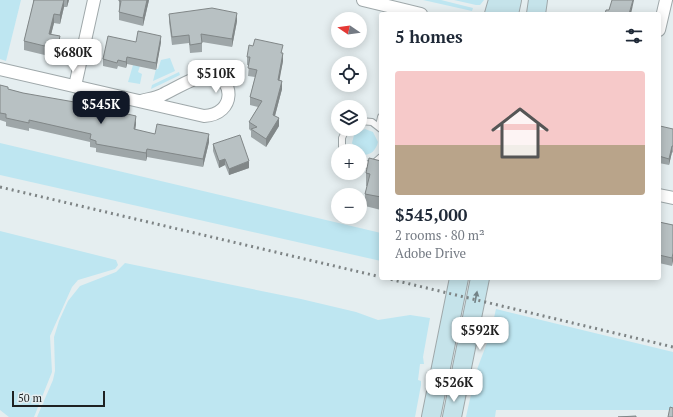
<!DOCTYPE html>
<meta charset="utf-8">
<style>
body{margin:0;font-family:"PT Serif",serif;background:#f2f2f3;color:#1f2937;height:100vh;display:flex;flex-direction:column;font-size:15px;white-space:nowrap}
*{box-sizing:border-box;margin:0}
p{font-size:13px;color:#747a83}
.icon{flex:none;width:22px;height:22px;fill:none;stroke:currentColor;stroke-width:2;stroke-linecap:round;stroke-linejoin:round}
.map{position:relative;flex:1;overflow:hidden}
.panel{position:absolute;left:379px;top:12px;width:282px;height:268px;display:flex;flex-direction:column;background:#fff;border-radius:4px;box-shadow:0 2px 10px #0003}
.panel>*{flex:none}
.needle{width:26px;rotate:283deg}
.buttons{position:absolute;left:331px;top:12px;display:grid;gap:8px}
.buttons a{display:grid;place-items:center;width:36px;height:36px;border-radius:50%;background:#fff;box-shadow:0 2px 10px #0003;font-size:20px}
.scale{position:absolute;left:12px;bottom:10px;width:93px;box-sizing:border-box;padding-left:4px;border:2px solid #1e2122;border-top:0;font-size:11px;line-height:14px;white-space:nowrap;color:#1e2122;-webkit-text-stroke:3px #e5eef0;paint-order:stroke}
.price{position:absolute;translate:-50% -34px;padding:0 9px;border-radius:8px;background:#fff;color:#222;font-size:13px;line-height:26px;filter:drop-shadow(0 1px 2px #0008)}
.price::after{content:'';position:absolute;left:50%;top:24px;width:12px;height:9px;margin-left:-6px;background:inherit;clip-path:polygon(0 0,100% 0,50% 100%)}
.price.on{background:#111827;color:#fff}
ul{padding:0;list-style:none}
li{display:grid;align-content:center;gap:8px;height:212px;padding:0 16px}
li+li{border-top:1px solid #e0e1e3}
li span{display:grid;place-items:center;height:124px;border-radius:4px;color:#555}
li>.icon{margin-inline-start:auto}
span .icon{width:72px;height:72px;fill:#fffc;stroke-width:1}
li b{font-size:17px}
h2{display:flex;justify-content:space-between;align-items:center;height:48px;padding:0 16px;font-size:17px}
.map>svg:first-child{display:block}
.green{fill:#bee6f1}
.lines{fill:none;stroke-linecap:round;stroke-linejoin:round}
.lane-casing{stroke:#9fa8aa;stroke-width:8}
.street-casing{stroke:#9fa8aa;stroke-width:14}
.secondary-casing{stroke:#9fa8aa;stroke-width:20}
.lane{stroke:#fff;stroke-width:6}
.street{stroke:#fff;stroke-width:12}
.secondary{stroke:#c5e3ea;stroke-width:18}
.rail{stroke:#7e8485;stroke-width:3;stroke-dasharray:2 4;stroke-linecap:butt}
.wall{fill:#9ea6a8}
.shaded-wall{fill:#818788}
.building{fill:#b8c1c3;stroke:#818788}
.oneway{fill:#728286}
</style>
<div class="map">
<svg width="673" height="417" viewBox="0 0 673 417">
<rect width="100%" height="100%" fill="#e5eef0"/>
<!-- green -->
<g class="green">
<polygon points="0,0 21,0 6,61 0,59"/>
<polygon points="423,0 441,0 473,8 472,11"/>
<polygon points="454,0 484,0 480,5 476,5"/>
<polygon points="170,58 175,71 153,81 156,69 158,69 161,60"/>
<polygon points="133,65 140,66 138,72 142,74 140,84 128,82"/>
<polygon points="179,72 180,75 151,89 152,85"/>
<path d="M365,129L373,132L378,142C376,151 369,157 360,154V151H356L352,143L354,135Z"/>
<polygon points="0,143 381,233 381,261 0,175"/>
<polygon points="0,231 116,260 118,265 115,269 78,280 72,287 50,336 52,372 34,417 9,417 0,410"/>
<polygon points="125,263 301,299 356,312 378,320 410,315 430,318 423,357 424,364 420,364 418,380 421,381 421,385 415,417 37,417 53,380 55,371 54,337 59,321 68,301 80,286 116,272"/>
<polygon points="496,309 673,352 673,410 496,410 495,417 466,417 476,372 490,335"/>
</g>
<g class="lines">
<defs>
<g id="lane">
<polyline points="360,121 372,122 381,129"/>
<polyline points="379,126 381,117"/>
<polyline points="342,151 342,138 346,129"/>
<polyline points="360,166 374,163 381,157"/>
</g>
<g id="street">
<polyline points="363,0 421,14"/>
<polyline points="659,30 666,0"/>
<path d="M0,69L204,116C237,114 234,77 211,75C198,74 175,89 162,95C156,98 148,99 141,101"/>
<polyline points="75,86 94,0"/>
<polyline points="659,195 673,198"/>
</g>
<g id="secondary">
<polyline points="494,14 498,0"/>
<polyline points="509,14 512,0"/>
<polyline points="536,14 538,0"/>
<polyline points="431,417 459,278"/>
<polyline points="452,417 480,278"/>
</g>
</defs>
<!-- lane casing -->
<use href="#lane" class="lane-casing"/>
<!-- street casing -->
<use href="#street" class="street-casing"/>
<!-- secondary casing -->
<use href="#secondary" class="secondary-casing"/>
<!-- lane -->
<use href="#lane" class="lane"/>
<!-- street -->
<use href="#street" class="street"/>
<!-- secondary -->
<use href="#secondary" class="secondary"/>
<!-- rail -->
<g class="rail">
<polyline points="0,187 381,277"/>
<polyline points="385,278 673,347"/>
</g>
</g>
<!-- wall -->
<g class="wall">
<polygon points="33,0 69,0 67,7 64,7 60,24 54,23 51,34 60,45 57,58 24,50 24,41 33,4"/>
<polygon points="119,0 149,0 143,26 119,20"/>
<polygon points="169,14 237,21 232,47 202,42 202,52 190,53 189,43 172,45 169,22"/>
<polygon points="136,42 161,42 156,70 127,64 126,68 118,66 117,69 103,66 103,59"/>
<polygon points="283,53 283,61 279,80 282,89 275,116 279,126 266,147 251,137 251,131 249,129 249,122 258,107 250,105 250,97 255,77 248,76 249,65 247,65 247,57"/>
<polygon points="0,85 8,89 136,124 135,130 155,134 209,142 203,167 147,157 146,161 96,152 96,148 90,147 90,142 29,128 29,131 6,126 6,122 0,120"/>
<polygon points="673,129 673,153 672,152 669,165 659,163 659,133"/>
<polygon points="213,144 249,168 229,175 225,165 219,168 213,151"/>
<polygon points="381,161 381,210 365,206 365,194 367,186 366,186 366,173"/>
<polygon points="659,222 673,225 672,266 659,263"/>
</g>
<!-- shaded-wall -->
<g class="shaded-wall">
<polygon points="64,0 64,7 60,24 60,15"/>
<polygon points="67,0 69,0 67,7"/>
<polygon points="147,0 149,0 143,26 143,18"/>
<polygon points="633,0 634,0 631,14 629,14"/>
<polygon points="237,13 237,21 232,47 232,39"/>
<polygon points="54,14 54,23 49,43 49,34"/>
<polygon points="60,36 60,45 57,58 57,49"/>
<polygon points="161,36 161,42 156,70 156,63"/>
<polygon points="283,53 283,61 278,88 278,80"/>
<polygon points="127,57 127,64 126,68 126,62"/>
<polygon points="282,81 282,89 273,123 273,115"/>
<polygon points="136,116 136,124 134,137 134,129"/>
<polygon points="279,118 279,126 266,147 266,139"/>
<polygon points="209,134 209,142 203,167 203,159"/>
<polygon points="672,146 672,152 669,165 669,159"/>
<polygon points="147,149 147,157 146,161 146,153"/>
<polygon points="225,159 225,165 219,168 219,161"/>
<polygon points="249,161 249,168 229,175 229,169"/>
<polygon points="673,253 673,261 672,266 672,258"/>
</g>
<!-- building -->
<g class="building">
<polygon points="34,0 64,0 60,15 54,14 49,34 60,36 57,49 24,41"/>
<polygon points="119,0 147,0 143,18 119,12 121,1 119,1"/>
<polygon points="612,0 633,0 629,14 605,14 606,10 609,10"/>
<polygon points="212,8 237,13 232,39 201,34 202,43 190,45 189,35 172,37 169,14"/>
<polygon points="138,31 161,36 156,63 127,57 126,62 118,60 117,63 103,59 108,36 136,42"/>
<polygon points="255,39 283,45 281,53 283,53 278,80 282,81 273,115 279,118 266,139 251,129 257,127 249,122 262,101 250,97 257,70 248,68 250,57 247,57 249,45 253,46"/>
<polygon points="0,85 8,87 8,89 23,93 80,103 136,116 134,129 155,134 157,124 209,134 203,159 147,149 146,153 96,144 96,141 90,139 91,134 29,120 29,123 6,118 6,114 0,113"/>
<polygon points="660,126 673,129 673,146 672,146 669,159 659,156 659,133"/>
<polygon points="240,135 249,161 229,169 225,159 219,161 213,144"/>
<polygon points="369,158 381,161 381,197 365,194 370,174 366,173"/>
<polygon points="659,222 673,225 673,253 672,258 659,255"/>
<polygon points="670,407 673,408 673,417 668,417"/>
<polygon points="636,416 636,417 618,417"/>
</g>
<!-- one-way arrows -->
<defs><path id="oneway-solid" d="M-6-.8H1V-3.2L6.5 0L1 3.2V.8H-6Z"/></defs>
<use class="oneway" href="#oneway-solid" transform="translate(476 297) rotate(-79)"/>
</svg>
<div class="buttons">
<a><svg class="needle" viewBox="-14 -14 28 28"><path d="M0-13l5 13h-10z" fill="#e53935"/><path d="M0 13l5-13h-10z" fill="#747a83"/></svg></a>
<a><svg class="icon" aria-label="locate" viewBox="0 0 24 24"><circle cx="12" cy="12" r="6"/><path d="M12 2v4M12 18v4M2 12h4M18 12h4"/></svg></a>
<a><svg class="icon" aria-label="layers" viewBox="0 0 24 24"><path d="M12 4l9 5-9 5-9-5zM3 14l9 5 9-5"/></svg></a>
<a>+</a>
<a>−</a>
</div>
<div class="scale">50 m</div>
<b class="price" style="left:73px;top:73px">$680K</b>
<b class="price" style="left:216px;top:94px">$510K</b>
<b class="price on" style="left:101px;top:125px">$545K</b>
<b class="price" style="left:480px;top:351px">$592K</b>
<b class="price" style="left:454px;top:403px">$526K</b>
<section class="panel">
<h2>5 homes<svg class="icon" aria-label="filters" viewBox="0 0 24 24"><path d="M4 7h16M4 17h16"/><circle cx="9" cy="7" r="2"/><circle cx="15" cy="17" r="2"/></svg></h2>
<ul>
<li><span style="background:linear-gradient(#f6c9c9 60%,#b9a48a 0)"><svg class="icon" aria-label="home" viewBox="0 0 24 24"><path d="M3 11l9-7 9 7M6 9v11h12V9"/></svg></span><div><b>$545,000</b><p>2 rooms · 80 m²</p><p>Adobe Drive</p></div></li>
</ul>
</section>
</div>
